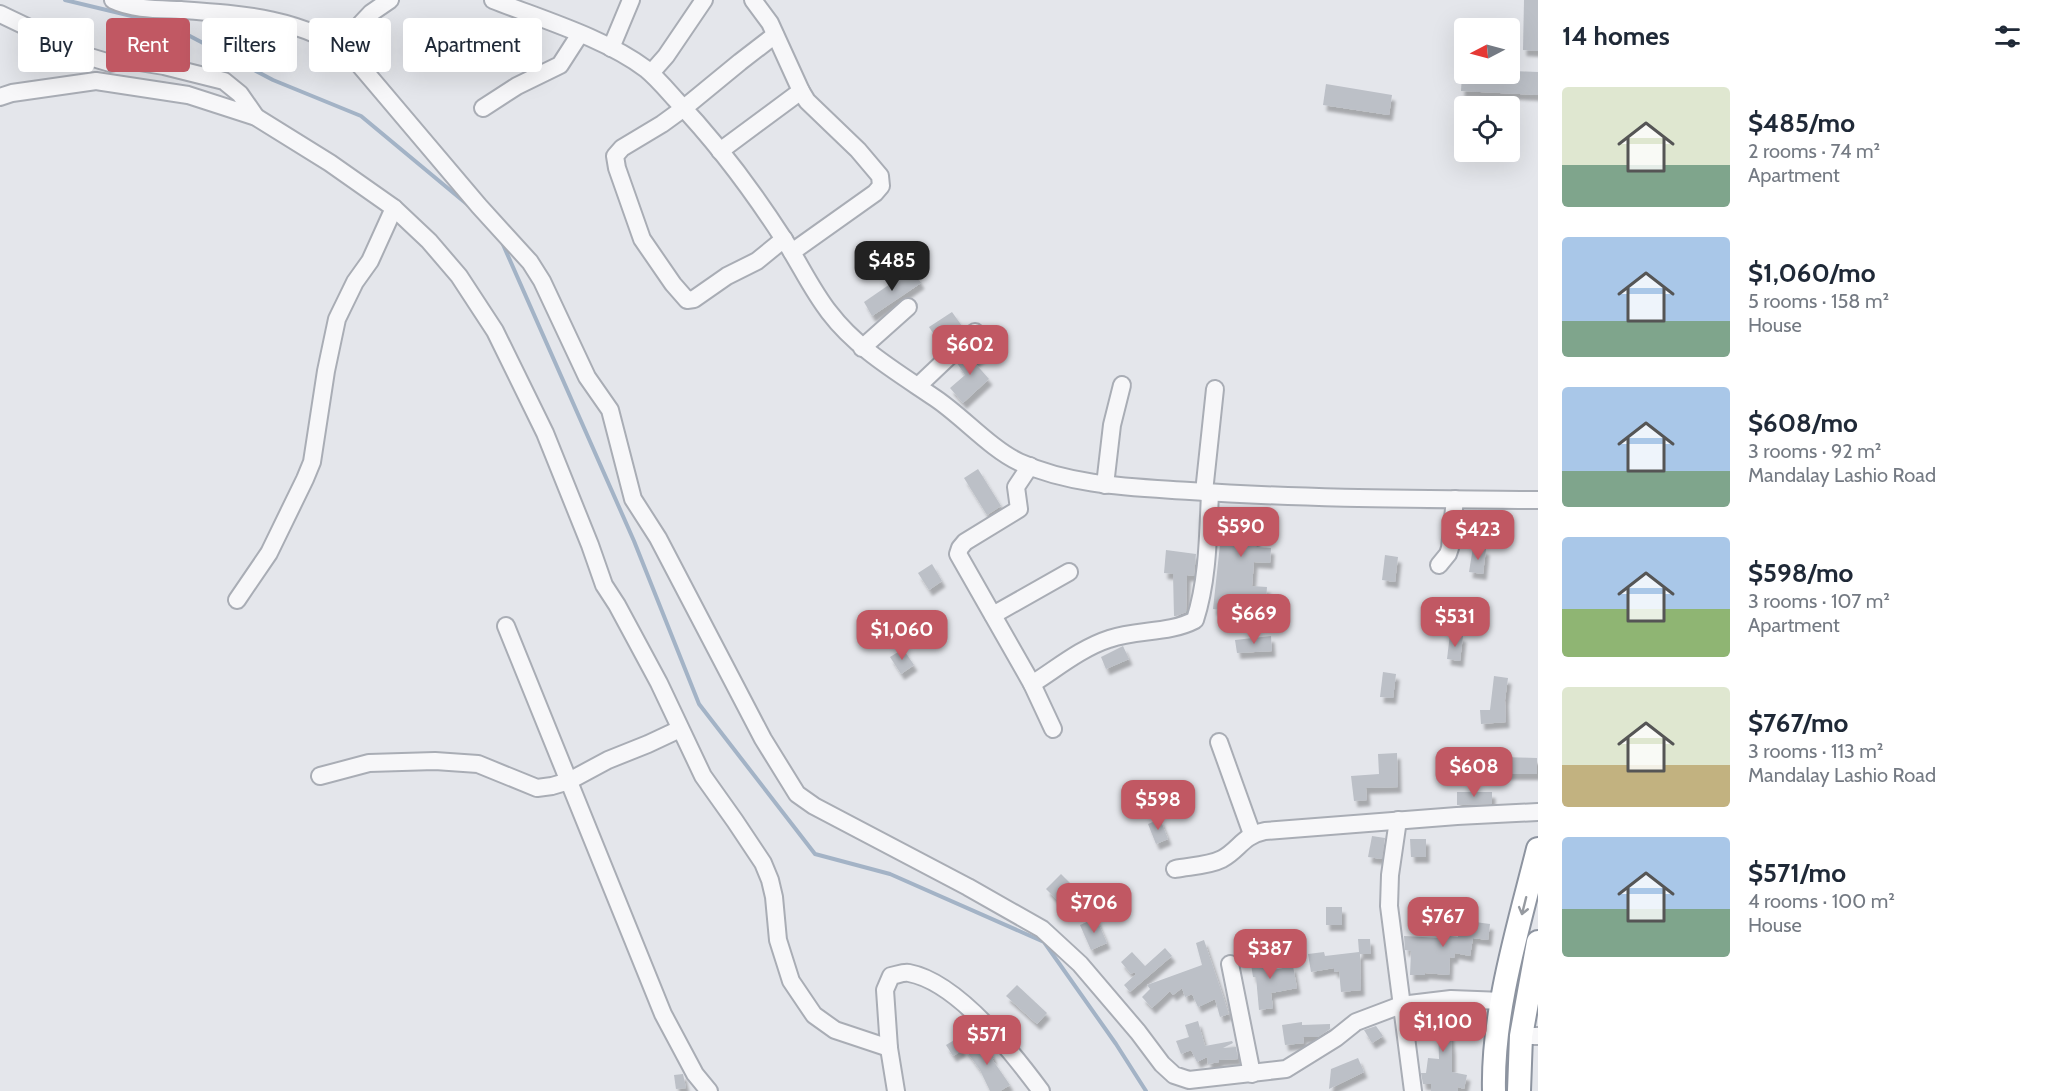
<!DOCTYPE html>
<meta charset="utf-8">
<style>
body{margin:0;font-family:Cabin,sans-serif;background:#f2f2f3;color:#1f2937;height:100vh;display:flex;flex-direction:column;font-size:22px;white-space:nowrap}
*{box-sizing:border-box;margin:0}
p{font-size:20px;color:#747a83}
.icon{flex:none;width:33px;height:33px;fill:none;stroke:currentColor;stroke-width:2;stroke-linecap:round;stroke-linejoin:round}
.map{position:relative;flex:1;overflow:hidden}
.side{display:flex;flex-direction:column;background:#fff;width:510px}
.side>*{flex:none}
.hud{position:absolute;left:18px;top:18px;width:570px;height:54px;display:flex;gap:12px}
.needle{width:39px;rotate:264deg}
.fabs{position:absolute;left:1454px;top:18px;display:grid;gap:12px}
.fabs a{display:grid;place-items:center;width:66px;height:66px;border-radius:6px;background:#fff;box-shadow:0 6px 24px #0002;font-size:30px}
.price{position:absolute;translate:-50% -51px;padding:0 14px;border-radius:12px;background:#c15863;color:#fff;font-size:20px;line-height:39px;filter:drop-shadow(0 2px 3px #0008)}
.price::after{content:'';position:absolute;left:50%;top:36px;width:18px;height:14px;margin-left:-9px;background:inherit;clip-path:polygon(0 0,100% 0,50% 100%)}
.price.on{background:#222;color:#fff}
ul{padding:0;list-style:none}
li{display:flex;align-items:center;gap:18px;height:150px;padding:0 24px}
li span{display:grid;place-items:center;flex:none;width:168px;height:120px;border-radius:6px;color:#555}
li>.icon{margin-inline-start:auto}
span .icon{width:72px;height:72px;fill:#fffc;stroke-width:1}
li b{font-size:26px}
h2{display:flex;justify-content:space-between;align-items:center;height:72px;padding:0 24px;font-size:26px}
.tag{padding:0 21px;border-radius:6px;background:#fff;box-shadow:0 6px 24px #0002;font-size:21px;line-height:54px}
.tag.on{background:#c15863;color:#fff}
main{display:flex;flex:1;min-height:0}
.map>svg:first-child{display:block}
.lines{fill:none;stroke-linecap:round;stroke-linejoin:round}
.stream{stroke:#a3b3c6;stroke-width:4}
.building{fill:#bcc0c7;filter:url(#shadow)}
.minor-casing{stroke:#a9adb5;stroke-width:20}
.highway-casing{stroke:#8d94a0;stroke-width:26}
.minor{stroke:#f7f7f9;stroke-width:16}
.highway{stroke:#fff;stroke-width:22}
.oneway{stroke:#969aa0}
</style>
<main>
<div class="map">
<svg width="1538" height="1091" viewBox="0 0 1538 1091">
<defs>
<filter id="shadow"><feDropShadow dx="3.5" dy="6" stdDeviation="1.5" flood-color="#0004"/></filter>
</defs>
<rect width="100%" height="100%" fill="#e4e6eb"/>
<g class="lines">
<!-- stream -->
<g class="stream">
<polyline points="65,0 169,25 273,80 361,116 468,205"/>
<polyline points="501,240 634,541 699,704 815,854 890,874 1044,942 1116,1044 1146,1091"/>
</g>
</g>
<!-- building -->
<g class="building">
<polygon points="1524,0 1538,0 1538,51 1523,50"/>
<polygon points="1514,71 1538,72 1538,95 1461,91 1462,74 1514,74"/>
<polygon points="1326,84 1392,95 1389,115 1323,105"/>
<polygon points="912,269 921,283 872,316 864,302"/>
<polygon points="952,312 962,326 938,341 929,327"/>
<polygon points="976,345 983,356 974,362 989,379 963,403 950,388 965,375 957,363"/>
<polygon points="978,469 1001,506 987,515 964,478"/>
<polygon points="1244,508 1273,511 1273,522 1258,525 1256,547 1271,548 1270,563 1254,562 1252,586 1267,587 1266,601 1228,598 1226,611 1213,609 1223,517 1243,520"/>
<polygon points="1473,547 1486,549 1483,574 1469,572"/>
<polygon points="1166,550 1196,554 1194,576 1187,575 1186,612 1176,616 1174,616 1173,574 1164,573"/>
<polygon points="1385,555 1398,557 1395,582 1382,580"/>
<polygon points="932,564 942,581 929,590 918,573"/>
<polygon points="1450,634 1463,636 1460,661 1447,659"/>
<polygon points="1271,636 1272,651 1237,653 1235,640"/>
<polygon points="1123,646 1129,659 1106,669 1101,657"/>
<polygon points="903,649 914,665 901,674 890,657"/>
<polygon points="1383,672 1396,674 1393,698 1380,697"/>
<polygon points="1494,676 1508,678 1505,700 1506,722 1481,724 1480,710 1490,710"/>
<polygon points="1397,753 1398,787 1366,788 1367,800 1354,801 1351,776 1379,774 1378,754"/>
<polygon points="1502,757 1537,758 1537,774 1502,774"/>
<polygon points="1457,792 1492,792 1492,804 1457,805"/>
<polygon points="1160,819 1168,839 1156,844 1148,824"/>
<polygon points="1372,836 1385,838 1382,859 1368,857"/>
<polygon points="1410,839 1426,839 1426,857 1411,857"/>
<polygon points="1061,874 1084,897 1069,912 1046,889"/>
<rect x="1326" y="907" width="16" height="18"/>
<polygon points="1096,918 1107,943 1091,950 1080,925"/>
<polygon points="1460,920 1490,924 1488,940 1473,938 1470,956 1455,953 1454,958 1450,957 1449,975 1425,973 1425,975 1410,975 1411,951 1405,950 1404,936 1441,938 1441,935 1458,937"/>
<polygon points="1358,939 1370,939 1371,954 1360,954 1361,990 1341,992 1339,971 1334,972 1334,968 1311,972 1308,954 1324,952 1325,956 1359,952"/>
<polygon points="1204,940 1229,1014 1220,1017 1215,999 1198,1007 1192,994 1185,997 1182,988 1173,995 1170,991 1152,1008 1142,997 1150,989 1147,985 1202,965 1196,943"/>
<polygon points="1165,948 1172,956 1130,992 1124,985 1136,974 1134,972 1131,974 1121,962 1132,952 1145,966"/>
<polygon points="1260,949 1263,962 1267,961 1268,971 1293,966 1297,988 1271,993 1273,1008 1259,1010 1256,977 1253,977 1249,951"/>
<polygon points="1017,985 1047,1013 1037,1024 1006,996"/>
<polygon points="1447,1010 1462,1011 1461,1026 1449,1024 1452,1049 1452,1072 1467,1075 1464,1089 1458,1087 1458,1091 1431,1091 1431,1084 1423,1084 1421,1073 1426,1073 1428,1058 1439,1059 1438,1024 1416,1024 1416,1014"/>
<polygon points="1198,1021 1205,1046 1232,1041 1233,1043 1223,1048 1236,1047 1238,1059 1219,1060 1219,1062 1208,1064 1207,1057 1197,1062 1191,1050 1181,1054 1176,1041 1189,1037 1185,1025"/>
<polygon points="1302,1022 1302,1025 1330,1024 1330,1029 1318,1037 1303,1037 1304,1043 1285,1045 1282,1025"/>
<polygon points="1376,1026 1383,1036 1372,1043 1364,1030"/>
<polygon points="983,1038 994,1058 992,1059 1010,1085 1000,1091 990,1091 980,1070 964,1048"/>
<polygon points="956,1039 963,1050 953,1056 946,1045"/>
<polygon points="1358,1058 1364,1072 1329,1089 1331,1069"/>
<polygon points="683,1074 686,1088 676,1089 674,1075"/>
</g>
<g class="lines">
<defs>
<g id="minor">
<path d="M113,0C134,10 159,9 181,10C240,14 305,18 352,56L479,206L530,262L542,281L587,377L610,410L633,499L658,538L763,739L797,794L814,806L968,887L1042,929L1080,964L1138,1032L1162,1064L1174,1075L1189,1080L1286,1069L1336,1038L1356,1022L1401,1005L1451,999L1503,1001"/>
<path d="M493,0C541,19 605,38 646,69C657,78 667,90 676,100C716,142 752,190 783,238C799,262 811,289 829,312C857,349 897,372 935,398C962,416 991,449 1019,462C1072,486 1132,487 1190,491C1306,499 1422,499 1538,500"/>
<polyline points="753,0 770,23 801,91 807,101 858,150 880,176 881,186 875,193 792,252"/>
<polyline points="0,14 90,57 110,63 127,60 164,66 224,81 240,94 256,117"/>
<polyline points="775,35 740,62 684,108 662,124 622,148 615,156 617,168 642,239 673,284 687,300 694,299 727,276 757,261 784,239"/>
<polyline points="340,46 371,13 390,0"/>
<polyline points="611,48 631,0"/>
<polyline points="651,73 666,56 704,0"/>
<polyline points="0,97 12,93 96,81 188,95 256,117 330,163 394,208 429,241 459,276 495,331 545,433 590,545 604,585 617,605 659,683 703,776 735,821 763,863 770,880 774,897 778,940 791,981 814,1015 835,1030 889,1048"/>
<polyline points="483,108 517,86 560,65 580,34"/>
<polyline points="720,151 801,91"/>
<polyline points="862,348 908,307"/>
<polyline points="918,386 975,332"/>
<polyline points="1030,466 1016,487 1019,509 965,542 960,548 958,554 1032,684 1053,729"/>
<polyline points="1105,485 1112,425 1122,385"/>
<polyline points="1204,492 1215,389"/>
<polyline points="1439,565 1448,554 1450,548 1455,499"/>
<polyline points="237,600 269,553 305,479 312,462 326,371 337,319 355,282 370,261 394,208"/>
<polyline points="993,615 1069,572"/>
<polyline points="506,626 663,1014 695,1074 709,1091"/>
<path d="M1032,684C1056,669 1081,648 1109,639C1137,629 1168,634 1195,620C1208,580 1208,535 1210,493"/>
<polyline points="1219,742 1252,834"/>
<polyline points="320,776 369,763 435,761 478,764 537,788 552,786 569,781 608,760 648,744 680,729"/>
<polyline points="1398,820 1390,875 1389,906 1413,1091"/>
<path d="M1175,869C1190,866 1208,866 1222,859C1240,849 1242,836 1265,831L1457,816L1538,812"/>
<polyline points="1230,964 1252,1074"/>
<polyline points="1521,1036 1538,1036"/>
<path d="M896,1091L889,1048L885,990L891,976C897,975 903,972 909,973C957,982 1013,1053 1041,1091"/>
</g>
<g id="highway">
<path d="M1494,1091C1492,1012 1519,925 1538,849"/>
<polyline points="1519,1091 1521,1036 1538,942"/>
</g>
</defs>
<!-- minor casing -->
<use href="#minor" class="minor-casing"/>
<!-- highway casing -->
<use href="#highway" class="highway-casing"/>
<!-- minor -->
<use href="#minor" class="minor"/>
<!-- highway -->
<use href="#highway" class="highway"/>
</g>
<!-- one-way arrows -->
<defs><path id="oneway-shaft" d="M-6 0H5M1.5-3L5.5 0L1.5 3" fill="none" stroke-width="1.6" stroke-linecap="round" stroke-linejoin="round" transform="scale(1.5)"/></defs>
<use class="oneway" href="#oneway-shaft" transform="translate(1524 906) rotate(104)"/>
</svg>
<div class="fabs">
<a><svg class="needle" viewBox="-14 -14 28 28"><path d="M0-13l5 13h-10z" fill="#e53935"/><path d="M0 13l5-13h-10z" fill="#747a83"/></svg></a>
<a><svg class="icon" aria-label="locate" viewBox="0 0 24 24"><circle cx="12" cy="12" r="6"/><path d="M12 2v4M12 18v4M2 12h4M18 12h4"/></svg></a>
</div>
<b class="price on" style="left:892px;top:292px">$485</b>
<b class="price" style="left:970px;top:376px">$602</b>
<b class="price" style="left:1241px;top:558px">$590</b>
<b class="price" style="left:1478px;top:561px">$423</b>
<b class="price" style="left:1254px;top:645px">$669</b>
<b class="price" style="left:1455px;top:648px">$531</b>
<b class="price" style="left:902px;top:661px">$1,060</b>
<b class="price" style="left:1474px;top:798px">$608</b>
<b class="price" style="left:1158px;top:831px">$598</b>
<b class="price" style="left:1094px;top:934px">$706</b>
<b class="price" style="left:1443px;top:948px">$767</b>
<b class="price" style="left:1270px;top:980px">$387</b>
<b class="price" style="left:1443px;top:1053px">$1,100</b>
<b class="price" style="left:987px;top:1066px">$571</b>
<div class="hud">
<a class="tag">Buy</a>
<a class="tag on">Rent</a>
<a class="tag">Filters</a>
<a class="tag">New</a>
<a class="tag">Apartment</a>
</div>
</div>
<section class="side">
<h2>14 homes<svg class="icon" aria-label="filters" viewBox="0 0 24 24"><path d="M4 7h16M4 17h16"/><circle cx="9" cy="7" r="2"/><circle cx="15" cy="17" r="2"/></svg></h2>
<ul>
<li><span style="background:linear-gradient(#dfe7d0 65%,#7fa58c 0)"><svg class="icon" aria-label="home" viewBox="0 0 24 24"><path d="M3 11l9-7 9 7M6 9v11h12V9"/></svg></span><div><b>$485/mo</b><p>2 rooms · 74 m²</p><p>Apartment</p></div></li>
<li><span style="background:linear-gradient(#a9c7e8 70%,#7fa58c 0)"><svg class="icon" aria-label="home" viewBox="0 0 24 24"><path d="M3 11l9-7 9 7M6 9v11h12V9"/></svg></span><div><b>$1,060/mo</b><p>5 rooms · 158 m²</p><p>House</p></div></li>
<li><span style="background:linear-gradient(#a9c7e8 70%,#7fa58c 0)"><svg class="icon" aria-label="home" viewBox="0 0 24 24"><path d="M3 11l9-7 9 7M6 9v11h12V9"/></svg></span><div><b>$608/mo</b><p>3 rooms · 92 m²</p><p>Mandalay Lashio Road</p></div></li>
<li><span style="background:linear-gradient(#a9c7e8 60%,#8fb573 0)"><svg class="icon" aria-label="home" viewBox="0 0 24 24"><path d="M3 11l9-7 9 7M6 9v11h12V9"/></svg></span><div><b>$598/mo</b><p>3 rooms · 107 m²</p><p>Apartment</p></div></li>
<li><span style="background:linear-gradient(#dfe7d0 65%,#c2b280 0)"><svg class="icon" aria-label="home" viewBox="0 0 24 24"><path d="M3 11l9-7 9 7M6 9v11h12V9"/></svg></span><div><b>$767/mo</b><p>3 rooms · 113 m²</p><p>Mandalay Lashio Road</p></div></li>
<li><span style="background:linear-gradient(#a9c7e8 60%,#7fa58c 0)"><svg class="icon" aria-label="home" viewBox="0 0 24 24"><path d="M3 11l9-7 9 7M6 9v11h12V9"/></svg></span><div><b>$571/mo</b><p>4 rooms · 100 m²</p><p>House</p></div></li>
</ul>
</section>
</main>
